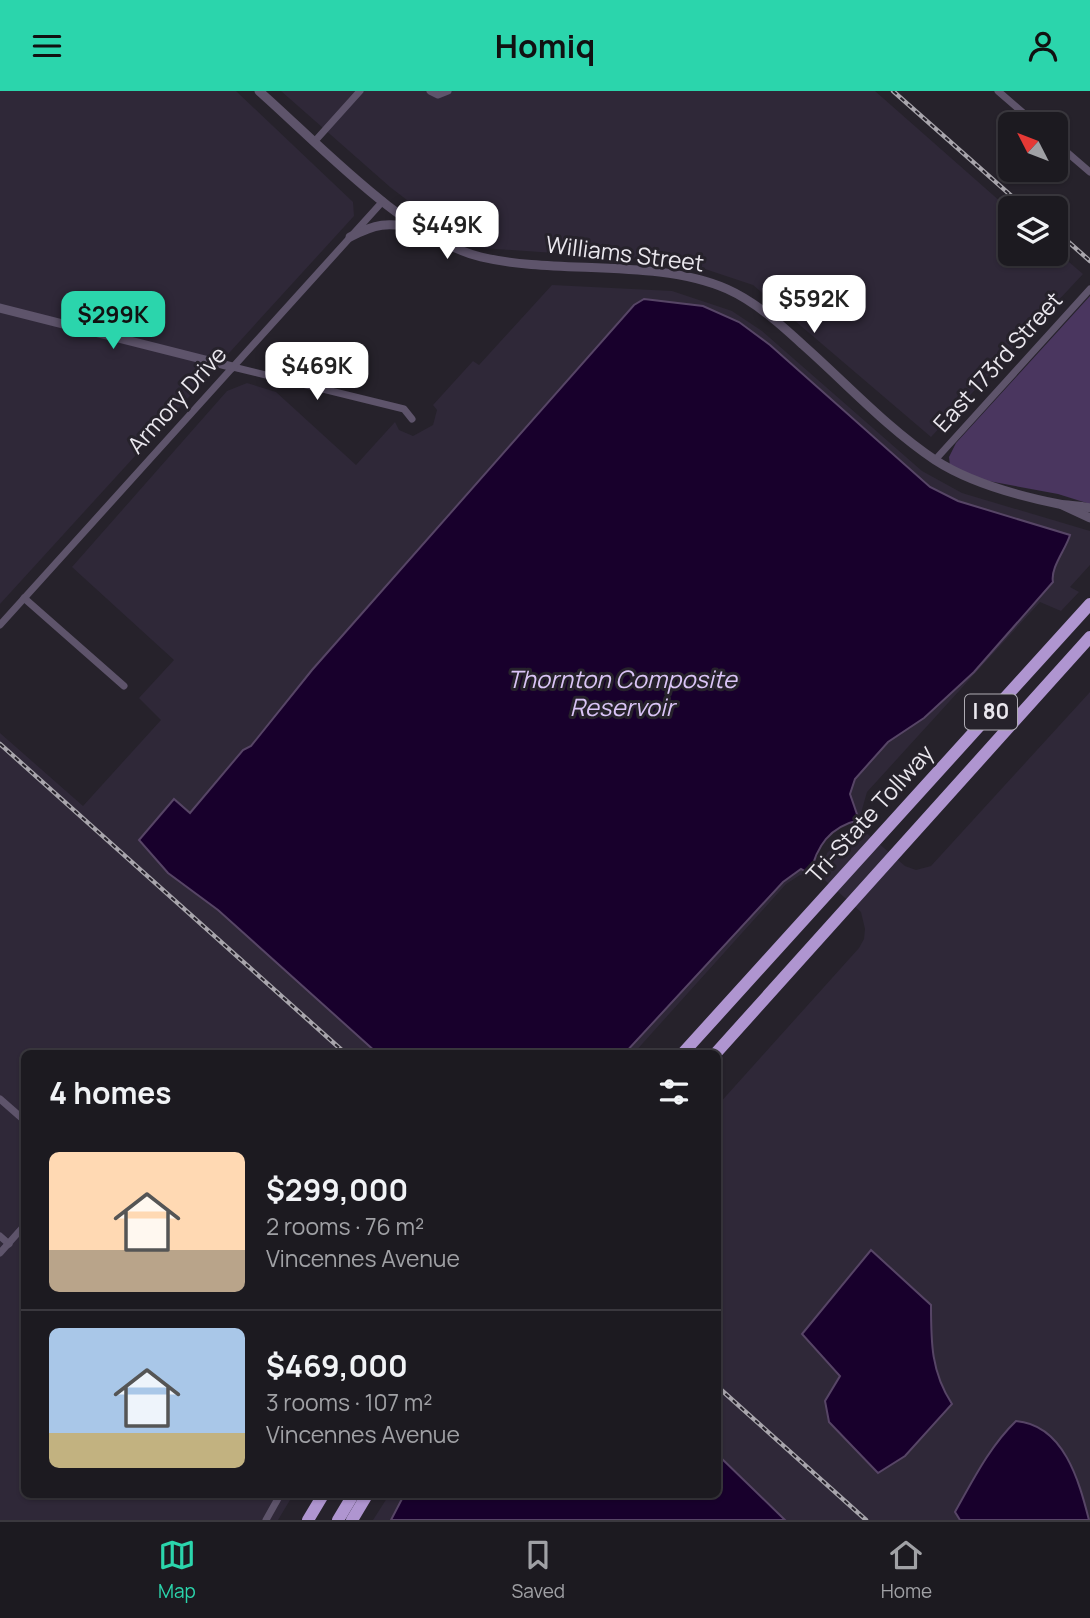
<!DOCTYPE html>
<meta charset="utf-8">
<style>
body{margin:0;font-family:Manrope,sans-serif;background:#252329;color:#f1f3f6;height:100vh;display:flex;flex-direction:column;font-size:26px;white-space:nowrap}
*{box-sizing:border-box;margin:0}
p{font-size:23px;color:#a0a1a5}
.icon{flex:none;width:38px;height:38px;fill:none;stroke:currentColor;stroke-width:2;stroke-linecap:round;stroke-linejoin:round}
.map{position:relative;flex:1;overflow:hidden}
.panel{position:absolute;left:21px;top:959px;width:700px;height:448px;display:flex;flex-direction:column;background:#1c1a20;border-radius:10px;box-shadow:0 2px 5px #0004,0 0 0 2px #3a383e}
.panel>*{flex:none}
.needle{width:46px;rotate:312deg}
.buttons{position:absolute;left:998px;top:21px;display:grid;gap:14px}
.buttons a{display:grid;place-items:center;width:70px;height:70px;border-radius:10px;background:#1c1a20;box-shadow:0 2px 5px #0004,0 0 0 2px #3a383e;font-size:35px}
.price{position:absolute;translate:-50% -60px;padding:0 16px;border-radius:14px;background:#fff;color:#222;font-size:23px;line-height:46px;filter:drop-shadow(0 2px 4px #0008)}
.price::after{content:'';position:absolute;left:50%;top:42px;width:21px;height:16px;margin-left:-10px;background:inherit;clip-path:polygon(0 0,100% 0,50% 100%)}
.price.current{background:#2bd5ac;color:#111}
ul{padding:0;list-style:none}
li{display:flex;align-items:center;gap:21px;height:175px;padding:0 28px}
li+li{border-top:2px solid #3a383e}
li span{display:grid;place-items:center;flex:none;width:196px;height:140px;border-radius:10px;color:#555}
li>.icon{margin-inline-start:auto}
span .icon{width:84px;height:84px;fill:#fffc;stroke-width:1}
li b{font-size:30px}
h2{display:flex;justify-content:space-between;align-items:center;height:84px;padding:0 28px;font-size:30px}
header{display:flex;justify-content:space-between;align-items:center;height:91px;padding:0 28px;background:#2bd5ac;color:#111;font-size:32px;font-weight:700}
.tab-bar{display:flex;justify-content:space-around;align-items:center;height:98px;border-top:2px solid #3a383e;background:#1c1a20;font-size:19px;color:#a0a1a5}
.tab-bar a{display:grid;justify-items:center;gap:4px}
.tab-bar .current{color:#2bd5ac}
.map>svg:first-child{display:block}
.built{fill:#2f2838}
.green{fill:#4a365f}
.water{fill:#18002c;stroke:#574566;stroke-width:2}
.lines{fill:none;stroke-linecap:round;stroke-linejoin:round}
.minor{stroke:#5e546b;stroke-width:7}
.tertiary{stroke:#5e546b;stroke-width:9}
.motorway{stroke:#af95d0;stroke-width:12}
.rail-casing{stroke:#a8a5ac;stroke-width:4.5}
.rail{stroke:#26222b;stroke-width:2;stroke-dasharray:5;stroke-linecap:butt}
.labels{text-anchor:middle;stroke-width:6;stroke-linejoin:round;paint-order:stroke}
.shield{fill:#26222b;stroke:#afacb4;stroke-width:2}
.shield-label{font-size:21px;font-weight:bold;fill:#eae7ee}
.street-label{font-size:23px;fill:#eae7ee;stroke:#26222b}
.water-label{font-size:24px;font-style:italic;fill:#dac4f6;stroke:#26222b}
</style>
<header><svg class="icon" aria-label="menu" viewBox="0 0 24 24"><path d="M4 6h16M4 12h16M4 18h16"/></svg>Homiq<svg class="icon" aria-label="person" viewBox="0 0 24 24"><circle cx="12" cy="8" r="4"/><path d="M4 21q1-7 8-7t8 7"/></svg></header>
<div class="map">
<svg width="1090" height="1429" viewBox="0 0 1090 1429">
<rect width="100%" height="100%" fill="#26222b"/>
<!-- built -->
<g class="built">
<polygon points="0,0 236,0 353,111 354,125 0,513"/>
<polygon points="281,0 875,0 1010,119 1010,163 1055,163 1055,159 1083,183 931,346 753,194 684,171 468,156 390,96"/>
<polygon points="552,194 672,200 732,220 762,240 922,380 962,402 1090,440 1090,474 1070,496 1079,501 1061,520 1040,511 867,701 859,729 836,737 825,747 815,763 810,783 800,784 786,793 634,962 24,962 24,1404 293,1404 278,1429 0,1429 0,642 83,715 161,629 139,607 174,569 72,476 227,300 247,292 276,301 356,374 395,331 399,339 413,345 433,334 437,319 433,314 473,270 479,274"/>
<polygon points="1090,601 1090,1429 373,1429 389,1404 718,1404 718,1014 859,857 864,848 865,838 861,821 820,785 827,762 845,745 863,739 905,775 916,779 931,775"/>
</g>
<!-- green -->
<polygon class="green" points="1090,205 1090,413 1058,403 951,383 949,366 956,352"/>
<!-- water -->
<g class="water">
<path d="M644,208L703,215L739,231L770,254L930,396L958,410L1070,444C1066,458 1050,477 1053,491L974,581L924,627L888,651L855,688L850,703L859,729C829,736 817,755 810,783L801,778L783,791L625,962H377L218,819L168,782L139,749L174,708L190,722L243,659L251,655L312,579L634,214Z"/>
<path d="M871,1159L931,1214C931,1251 931,1281 952,1313L905,1365L878,1382L829,1331L825,1310L840,1285L802,1243Z"/>
<path d="M1016,1330C1064,1334 1079,1390 1089,1429H960L955,1421C973,1389 990,1355 1016,1330Z"/>
<polygon points="718,1364 785,1429 391,1429 404,1404 718,1404"/>
</g>
<g class="lines">
<!-- minor -->
<g class="minor">
<polyline points="430,0 438,4 448,0"/>
<polyline points="998,0 1036,33"/>
<polyline points="315,50 360,0"/>
<polyline points="1055,51 1090,81"/>
<polyline points="233,276 404,318 412,328"/>
<polyline points="935,369 1090,198"/>
<polyline points="24,507 124,595"/>
<polyline points="0,534 383,110"/>
<polyline points="0,1008 24,1029"/>
<polyline points="0,1145 9,1153"/>
<polyline points="0,1162 24,1135"/>
<polyline points="266,1429 280,1404"/>
</g>
<!-- tertiary -->
<g class="tertiary">
<path d="M259,0C318,52 407,148 481,166C556,184 656,167 727,198C756,211 780,233 803,254C846,292 887,337 935,369C969,391 1019,405 1059,413C1070,415 1079,414 1090,417"/>
<path d="M350,146C373,134 390,129 415,139"/>
<polyline points="0,217 233,276"/>
<polyline points="1062,414 1090,427"/>
</g>
<!-- motorway -->
<g class="motorway">
<polyline points="683,962 1090,513"/>
<polyline points="716,962 1090,546"/>
<polyline points="308,1429 323,1404"/>
<polyline points="338,1429 353,1404"/>
<polyline points="352,1429 367,1404"/>
</g>
<defs>
<g id="rail">
<polyline points="893,0 1025,117"/>
<polyline points="1055,139 1090,170"/>
<polyline points="0,653 345,962"/>
<polyline points="718,1296 866,1429"/>
</g>
</defs>
<!-- rail casing -->
<use href="#rail" class="rail-casing"/>
<!-- rail -->
<use href="#rail" class="rail"/>
</g>
<g class="labels">
<!-- shield labels -->
<rect class="shield" x="965" y="603.5" width="52" height="35" rx="5"/>
<g class="shield-label">
<text x="991" y="628">I 80</text>
</g>
<!-- street labels -->
<g class="street-label">
<text transform="translate(625 163) rotate(7)" y="8">Williams Street</text>
<text transform="translate(998 271) rotate(-48)" y="8">East 173rd Street</text>
<text transform="translate(177 309) rotate(-48)" y="8">Armory Drive</text>
<text transform="translate(870 723) rotate(-48)" y="8">Tri-State Tollway</text>
</g>
<!-- water labels -->
<g class="water-label">
<text x="622" y="597">Thornton Composite<tspan x="622" dy="28">Reservoir</tspan></text>
</g>
</g>
</svg>
<div class="buttons">
<a><svg class="needle" viewBox="-14 -14 28 28"><path d="M0-13l5 13h-10z" fill="#e53935"/><path d="M0 13l5-13h-10z" fill="#a0a1a5"/></svg></a>
<a><svg class="icon" aria-label="layers" viewBox="0 0 24 24"><path d="M12 4l9 5-9 5-9-5zM3 14l9 5 9-5"/></svg></a>
</div>
<b class="price" style="left:447px;top:170px">$449K</b>
<b class="price" style="left:814px;top:244px">$592K</b>
<b class="price current" style="left:113px;top:260px">$299K</b>
<b class="price" style="left:317px;top:311px">$469K</b>
<section class="panel">
<h2>4 homes<svg class="icon" aria-label="filters" viewBox="0 0 24 24"><path d="M4 7h16M4 17h16"/><circle cx="9" cy="7" r="2"/><circle cx="15" cy="17" r="2"/></svg></h2>
<ul>
<li><span style="background:linear-gradient(#ffd9b3 70%,#b9a48a 0)"><svg class="icon" aria-label="home" viewBox="0 0 24 24"><path d="M3 11l9-7 9 7M6 9v11h12V9"/></svg></span><div><b>$299,000</b><p>2 rooms · 76 m²</p><p>Vincennes Avenue</p></div></li>
<li><span style="background:linear-gradient(#a9c7e8 75%,#c2b280 0)"><svg class="icon" aria-label="home" viewBox="0 0 24 24"><path d="M3 11l9-7 9 7M6 9v11h12V9"/></svg></span><div><b>$469,000</b><p>3 rooms · 107 m²</p><p>Vincennes Avenue</p></div></li>
</ul>
</section>
</div>
<nav class="tab-bar">
<a class="current"><svg class="icon" aria-label="map" viewBox="0 0 24 24"><path d="M3 6l6-2 6 2 6-2v14l-6 2-6-2-6 2zM9 4v14M15 6v14"/></svg>Map</a>
<a><svg class="icon" aria-label="saved" viewBox="0 0 24 24"><path d="M7 4h10v16l-5-4-5 4z"/></svg>Saved</a>
<a><svg class="icon" aria-label="home" viewBox="0 0 24 24"><path d="M3 11l9-7 9 7M6 9v11h12V9"/></svg>Home</a>
</nav>
